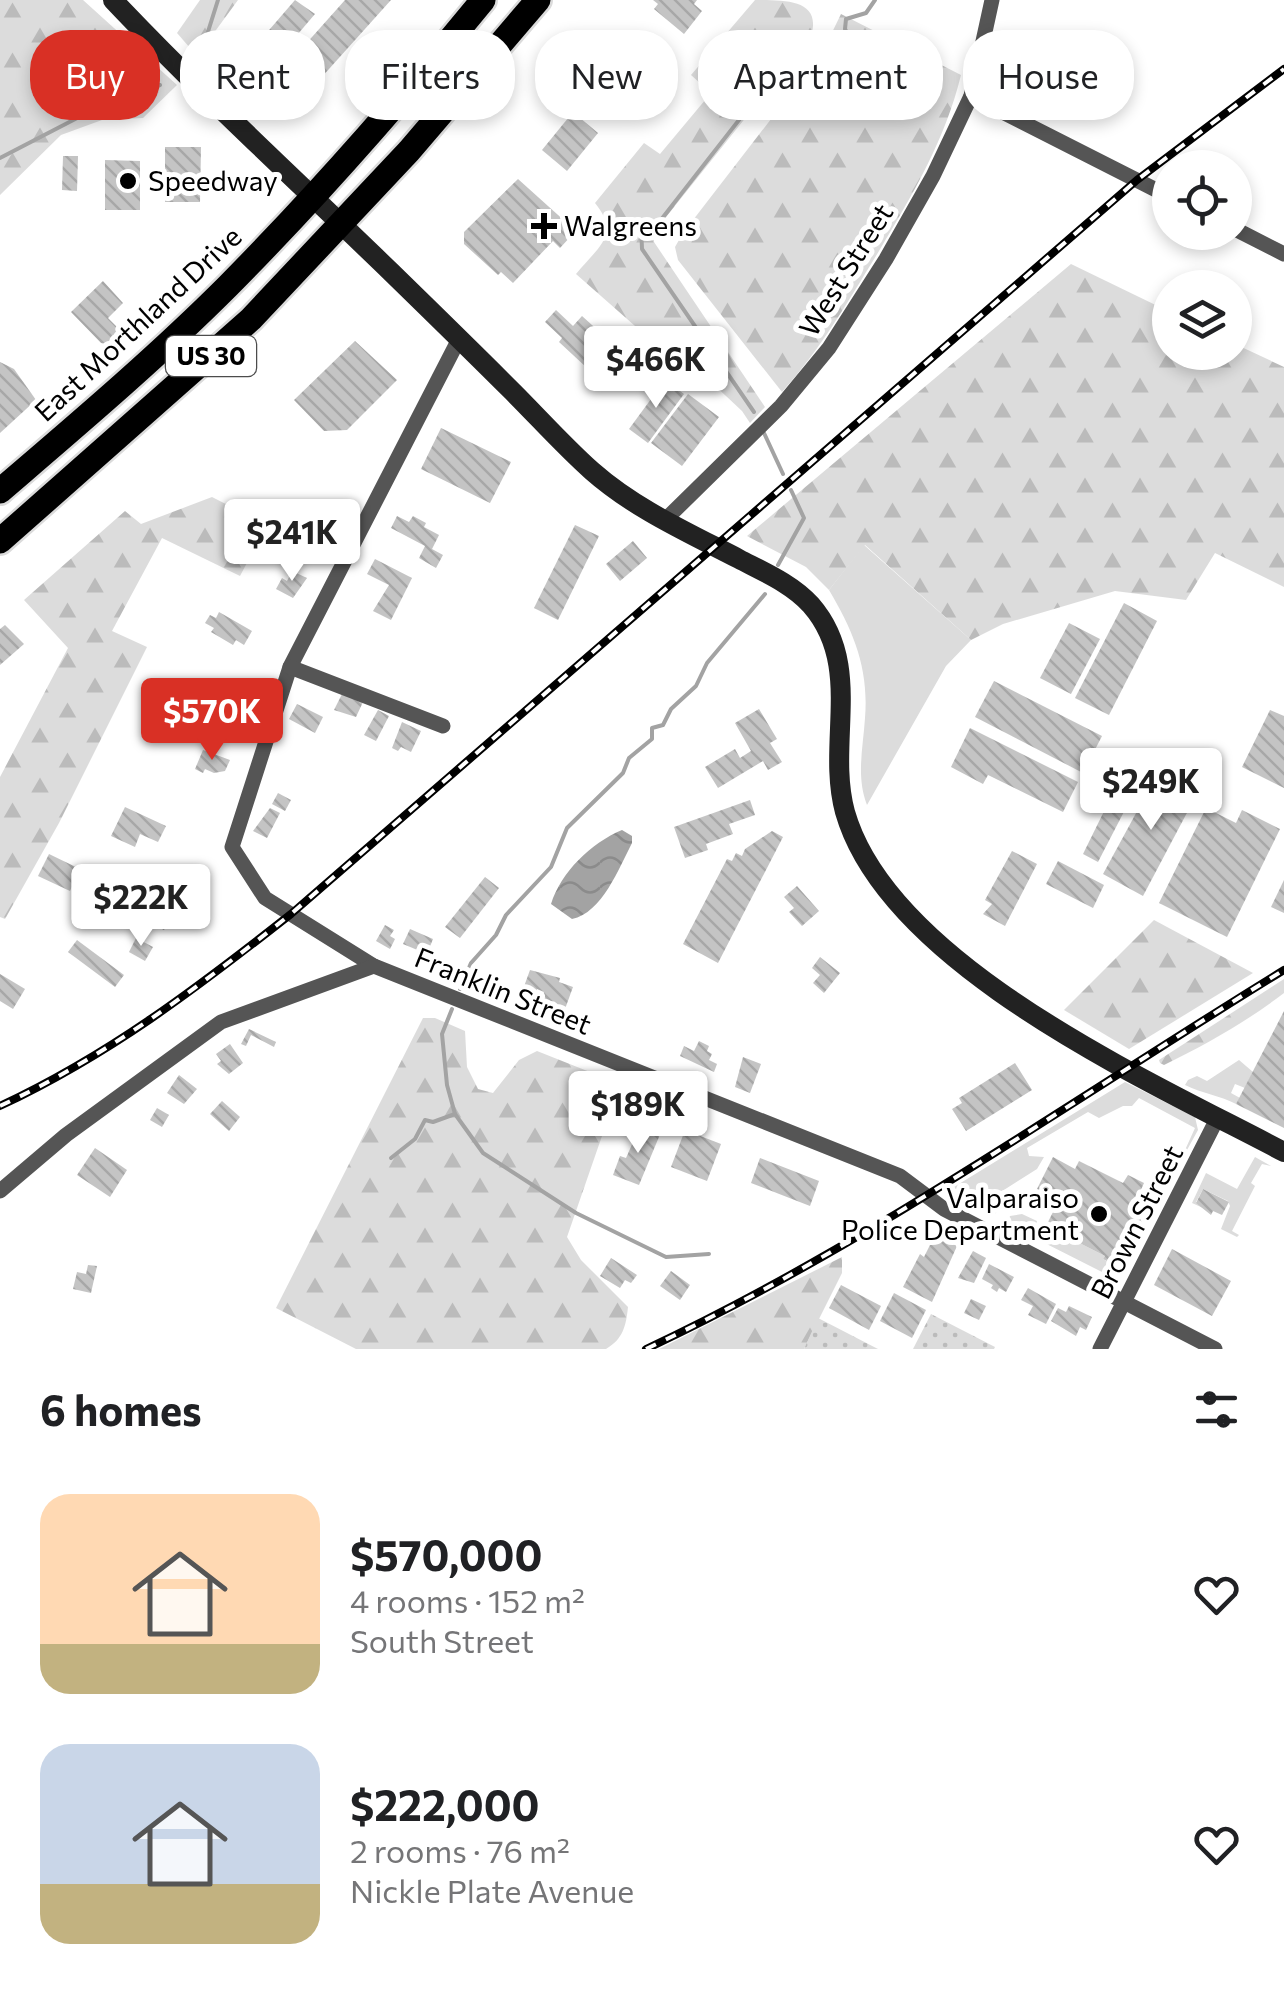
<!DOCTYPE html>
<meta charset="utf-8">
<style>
body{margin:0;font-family:Commissioner,sans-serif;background:#f2f2f2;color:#202124;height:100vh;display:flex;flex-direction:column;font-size:38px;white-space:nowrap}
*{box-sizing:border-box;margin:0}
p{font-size:32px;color:#757577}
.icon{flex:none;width:55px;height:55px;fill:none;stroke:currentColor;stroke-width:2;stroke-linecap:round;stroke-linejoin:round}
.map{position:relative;height:1349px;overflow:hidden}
.drawer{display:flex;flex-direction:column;background:#fff;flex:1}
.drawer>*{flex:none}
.banner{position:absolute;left:30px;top:30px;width:1225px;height:90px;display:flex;gap:20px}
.fabs{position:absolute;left:1152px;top:150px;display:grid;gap:20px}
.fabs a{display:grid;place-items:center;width:100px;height:100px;border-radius:50%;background:#fff;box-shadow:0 5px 15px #0003;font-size:50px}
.price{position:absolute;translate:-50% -85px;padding:0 22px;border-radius:10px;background:#fff;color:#222;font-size:32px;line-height:65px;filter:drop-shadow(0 2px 5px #0008)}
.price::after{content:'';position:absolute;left:50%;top:60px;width:30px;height:22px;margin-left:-15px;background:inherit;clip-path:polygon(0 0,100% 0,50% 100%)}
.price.on{background:#d93025;color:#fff}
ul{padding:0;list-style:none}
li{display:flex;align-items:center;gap:30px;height:250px;padding:0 40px}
li span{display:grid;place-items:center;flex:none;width:280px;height:200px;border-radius:30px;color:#555}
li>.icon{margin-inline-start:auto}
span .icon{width:120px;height:120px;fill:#fffc;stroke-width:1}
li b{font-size:42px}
h2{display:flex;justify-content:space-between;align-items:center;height:120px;padding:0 40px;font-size:42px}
.pill{padding:0 35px;border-radius:40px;background:#fff;box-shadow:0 5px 15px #0003;font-size:35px;line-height:90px}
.pill.on{background:#d93025;color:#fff}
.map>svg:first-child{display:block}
.grass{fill:#dcdcdc}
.forest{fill:url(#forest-firs)}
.park{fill:url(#park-dots)}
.water{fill:url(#water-waves)}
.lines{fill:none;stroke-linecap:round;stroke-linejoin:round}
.stream{stroke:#a3a3a3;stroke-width:4}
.building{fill:url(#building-back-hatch)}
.trunk-casing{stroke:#dbdbdb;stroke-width:30}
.minor{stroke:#555;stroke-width:15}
.secondary{stroke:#222;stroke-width:20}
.trunk{stroke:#000;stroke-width:25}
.rail-casing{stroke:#000;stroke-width:8}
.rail{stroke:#fff;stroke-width:4;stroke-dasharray:11;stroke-linecap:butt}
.poi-dot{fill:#000;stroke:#fff;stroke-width:4}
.labels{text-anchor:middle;stroke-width:10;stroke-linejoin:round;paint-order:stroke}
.shield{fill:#fff;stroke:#4c4c4c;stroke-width:2.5}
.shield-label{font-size:25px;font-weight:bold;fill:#000}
.poi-label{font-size:28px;fill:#000;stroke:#fff;text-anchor:start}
.street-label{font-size:28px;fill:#000;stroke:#fff}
</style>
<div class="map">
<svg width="1284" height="1349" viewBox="0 0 1284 1349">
<defs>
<pattern id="forest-firs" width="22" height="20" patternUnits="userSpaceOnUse" patternTransform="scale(2.5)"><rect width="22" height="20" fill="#dcdcdc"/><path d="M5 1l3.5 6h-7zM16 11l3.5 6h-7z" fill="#bbb"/></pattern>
<pattern id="park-dots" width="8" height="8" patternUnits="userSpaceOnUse" patternTransform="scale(2.5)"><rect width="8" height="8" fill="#dcdcdc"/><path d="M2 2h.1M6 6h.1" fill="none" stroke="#bbb" stroke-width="1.8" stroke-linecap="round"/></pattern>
<pattern id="water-waves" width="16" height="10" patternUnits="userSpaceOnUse" patternTransform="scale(2.5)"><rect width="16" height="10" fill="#a3a3a3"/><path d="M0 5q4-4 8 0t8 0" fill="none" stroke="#8b8b8b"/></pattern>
<pattern id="building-back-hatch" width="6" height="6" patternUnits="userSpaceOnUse" patternTransform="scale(2.5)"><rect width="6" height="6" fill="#c4c4c4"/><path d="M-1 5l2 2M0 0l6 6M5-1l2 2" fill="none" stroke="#a7a7a7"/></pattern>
</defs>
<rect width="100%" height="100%" fill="#fff"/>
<!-- grass -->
<g class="grass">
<path d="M864,545L971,640L946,666L867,805C856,776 863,749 865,718C869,669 854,632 829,590Z"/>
<path d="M1239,1060L1253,1072L1245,1088L1235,1084L1231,1093L1240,1098L1236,1104C1219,1095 1203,1094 1185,1085L1188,1080L1197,1076L1207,1081Z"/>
<polygon points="1125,1082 1195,1117 1198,1130 1176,1170 1195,1128 1139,1098 1132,1106 1123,1106 1099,1118 1088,1112 1027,1148 1029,1156 1044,1157 1037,1169 996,1195 998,1211 992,1216 970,1205 954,1187"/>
<polygon points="1255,1157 1271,1166 1262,1164 1251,1183 1255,1186 1232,1231 1239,1235 1237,1237 1221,1229 1230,1206 1228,1201 1203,1189 1196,1202 1203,1208 1192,1203 1206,1173 1237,1189"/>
<polygon points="1022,1214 1037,1221 1036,1225 1041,1227 1046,1226 1105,1256 1103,1259 1108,1262 1102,1272 1007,1224 1010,1216"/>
</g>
<!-- forest -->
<g class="forest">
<polygon points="0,0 83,0 177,85 143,118 102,120 61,135 0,195"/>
<polygon points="200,0 238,0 197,56 177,33"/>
<path d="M755,0C787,0 822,0 811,36L654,232V242L765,407L750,423L742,411L678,351L660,348L576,274C598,247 621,235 595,203L644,143L660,154L711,93L691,75Z"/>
<path d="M841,14L961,75C945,140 913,194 879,251C847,303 823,346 782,392L678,260L675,247L683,233L822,53Z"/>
<polygon points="1071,264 1170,312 1170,352 1235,352 1235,344 1284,367 1284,587 1215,553 1186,600 1115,591 1003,624 971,640 865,545 829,590 806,567 747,536"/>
<polygon points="212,497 267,525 240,576 162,538 112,631 147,647 59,823 5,919 0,917 0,777 68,648 24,600 125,511 141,524"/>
<polygon points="1154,920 1253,973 1129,1049 1064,1010"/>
<path d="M1284,979V993C1246,1022 1207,1044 1164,1065L1160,1063L1159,1060Z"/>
<path d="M423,1018H435L465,1031L467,1067L478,1089L493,1093L519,1060L537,1051L620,1084L567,1237L581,1260L628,1307C626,1326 623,1339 606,1349H356L276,1308Z"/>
<polygon points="842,1257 842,1273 804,1349 659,1349"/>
</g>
<!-- park -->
<g class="park">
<polygon points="931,1314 995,1347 994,1349 913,1349"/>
<polygon points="818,1318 878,1349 804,1349"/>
</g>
<!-- water -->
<path class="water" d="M622,830L632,836V843C619,868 602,913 572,919L551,904C561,872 591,843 622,830Z"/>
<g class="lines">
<!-- stream -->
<g class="stream">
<polyline points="206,38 218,0"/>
<polyline points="0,158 108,102 160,85"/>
<polyline points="754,412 642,249 641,225 660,221 800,42 852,43 845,29 846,19 866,13 875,0"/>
<polyline points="764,433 783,474"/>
<polyline points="778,565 804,518 791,490"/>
<polyline points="460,989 471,963 496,935 506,915 551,867 567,828 623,773 629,758 652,739 652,728 663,725 671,709 696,686 707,663 765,594"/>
<polyline points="452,1009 442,1034 447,1085 455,1114 483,1153 576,1213 666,1257 709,1254"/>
<polyline points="391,1158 415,1139 425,1120 433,1122 455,1114"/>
</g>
</g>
<!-- building -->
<g class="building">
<polygon points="295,0 315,14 257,82 238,66"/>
<polygon points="345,0 391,0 320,79 296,55"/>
<polygon points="653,0 697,0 694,4 702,11 684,34 654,9 658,4"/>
<polygon points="620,41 643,57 637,68 652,79 661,67 673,77 658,97 632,74 625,82 602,64"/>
<polygon points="294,63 318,82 288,116 263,95"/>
<polygon points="573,112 598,133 567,171 542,150"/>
<polygon points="165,147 201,147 200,202 165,202"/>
<polygon points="63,156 78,156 77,191 62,190"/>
<polygon points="105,160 140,161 140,210 105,210"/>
<polygon points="518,179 568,224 565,228 572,235 560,248 553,241 513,283 501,272 498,275 464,244 464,232"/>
<polygon points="103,281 123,303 108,318 118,328 117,333 106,344 101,343 71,312"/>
<polygon points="556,310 573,326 582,316 632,361 608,388 600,388 600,380 559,342 562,338 545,322"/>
<polygon points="355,341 397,380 347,430 324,431 294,400"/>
<polygon points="0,362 14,369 36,400 0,433"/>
<polygon points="665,380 684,394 648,443 629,429"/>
<polygon points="688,394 719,417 682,466 651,443"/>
<polygon points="441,428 511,462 490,503 421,469"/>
<polygon points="397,516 409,522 413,516 426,523 424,527 439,535 432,549 443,555 436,568 419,558 425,546 391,528"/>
<polygon points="575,525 599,536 558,620 534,608"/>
<polygon points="633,541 647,558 620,581 606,564"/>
<polygon points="375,559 412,578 391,620 373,611 389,585 367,574"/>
<polygon points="292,571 307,578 293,598 276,589 282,578 287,581"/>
<polygon points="1124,603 1157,621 1109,715 1075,698"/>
<polygon points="219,612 252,631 244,645 236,640 233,645 211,632 214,628 205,623 210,615 216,618"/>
<polygon points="1069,623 1100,639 1071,694 1040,678"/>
<polygon points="5,625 24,644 0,665 0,629"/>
<polygon points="994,681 1102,736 1083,773 975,717"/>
<polygon points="215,692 237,703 228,721 223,719 218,729 200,720"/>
<polygon points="343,692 363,702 356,717 334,710"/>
<polygon points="297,704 323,717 315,733 289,719"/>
<polygon points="759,709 777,739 770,743 782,762 768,770 763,761 718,788 705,767 735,749 740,758 751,751 735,723"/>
<polygon points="378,710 389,716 376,741 364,735"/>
<polygon points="1270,710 1284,716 1284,788 1242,767"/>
<polygon points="402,722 421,731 411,752 401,747 398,751 392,748"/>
<polygon points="970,728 1078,782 1063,812 988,775 983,784 951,767"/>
<polygon points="203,750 230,760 225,771 214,773 205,769 203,773 195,769"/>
<polygon points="1160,769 1199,790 1143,896 1103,874"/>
<polygon points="278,793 291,800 285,811 272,804"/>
<polygon points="1113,793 1129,802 1098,862 1083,854"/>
<polygon points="750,800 755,815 729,824 733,834 706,844 708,850 685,858 674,827"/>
<polygon points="125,807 166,826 158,842 140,834 135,847 111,836"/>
<polygon points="270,808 280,813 267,838 253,831"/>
<polygon points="1206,808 1236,823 1242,810 1280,829 1227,937 1159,903"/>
<polygon points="772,831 783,837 718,963 683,944 727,859 732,861 736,853 742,856 745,849"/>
<polygon points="1012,851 1037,864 1005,926 983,914 992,904 985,900"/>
<polygon points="49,854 80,869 70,891 38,876"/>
<polygon points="1058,861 1104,885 1093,908 1046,884"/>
<polygon points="485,877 499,888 460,938 445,927"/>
<polygon points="1284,880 1284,913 1271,907"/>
<polygon points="797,886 819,911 802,926 789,912 794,908 784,897"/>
<polygon points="140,888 154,896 146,909 133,901"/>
<polygon points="158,898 176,907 164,930 147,922"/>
<polygon points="89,906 101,913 95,925 82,919"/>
<polygon points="385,925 394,930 390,936 395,939 390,949 376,941"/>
<polygon points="410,929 433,939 427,954 403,944"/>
<polygon points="136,938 153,947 145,961 129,952"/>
<polygon points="77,940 124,975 115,987 68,952"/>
<polygon points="820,957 840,973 824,993 813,983 820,975 812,968"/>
<polygon points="530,970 560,978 559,982 573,987 565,1009 541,1000 544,992 537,989 534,996 522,992"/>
<polygon points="0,974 25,989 13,1009 0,1001"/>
<polygon points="1284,1011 1284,1128 1236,1104"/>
<polygon points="249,1029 276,1042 274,1047 251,1035 246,1046 241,1044"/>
<polygon points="699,1041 709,1046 707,1051 712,1054 709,1060 717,1064 714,1072 680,1056 684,1046 694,1051"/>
<polygon points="230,1044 243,1063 229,1074 217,1064 221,1061 216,1054"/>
<polygon points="743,1057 761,1064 750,1093 735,1087"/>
<polygon points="1015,1063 1032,1090 966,1131 952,1109 962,1103 959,1098"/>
<polygon points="179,1075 197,1089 184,1104 167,1093"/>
<polygon points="222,1101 240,1117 229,1131 210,1114"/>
<polygon points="157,1108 169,1115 162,1127 150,1120"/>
<polygon points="641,1124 661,1132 639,1185 613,1175 620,1156 626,1158"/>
<polygon points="685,1130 721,1144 707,1181 671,1167"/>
<polygon points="95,1148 127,1170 110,1197 77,1175"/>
<polygon points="1053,1157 1075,1169 1079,1161 1123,1183 1128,1175 1144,1183 1140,1192 1154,1199 1130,1245 1133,1247 1123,1265 1119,1263 1117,1266 1103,1259 1105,1256 1046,1226 1058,1202 1036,1191"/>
<polygon points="760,1158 819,1181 810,1206 751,1183"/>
<polygon points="1203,1189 1229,1202 1222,1215 1213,1211 1211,1215 1196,1203"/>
<polygon points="935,1235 957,1246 932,1302 903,1287 920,1254 924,1257"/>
<polygon points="1172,1249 1231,1281 1212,1316 1154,1285"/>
<polygon points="973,1251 986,1258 974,1283 958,1278"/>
<polygon points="611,1258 637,1275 631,1283 625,1280 620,1288 600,1276"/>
<polygon points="989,1264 1014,1277 1006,1292 999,1288 997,1292 991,1288 993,1285 982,1279"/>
<polygon points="88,1265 97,1266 91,1293 73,1289 77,1272 86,1274"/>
<polygon points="671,1271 690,1285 680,1300 660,1286"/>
<polygon points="841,1285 881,1306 869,1330 829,1308"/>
<polygon points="1028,1288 1056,1304 1046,1324 1028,1315 1033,1306 1021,1300"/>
<polygon points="894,1293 926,1310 912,1338 880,1321"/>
<polygon points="971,1299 986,1306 979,1320 964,1313"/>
<polygon points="1069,1306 1092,1317 1086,1330 1080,1327 1076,1336 1051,1321 1058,1308 1066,1312"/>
</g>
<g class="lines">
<defs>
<g id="trunk">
<path d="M0,491C78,424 156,358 228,286C318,195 402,99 483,0"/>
<polyline points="0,541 251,319 409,151 538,0"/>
</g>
</defs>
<!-- trunk casing -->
<use href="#trunk" class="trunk-casing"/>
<!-- minor -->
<g class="minor">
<polyline points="971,96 1170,197"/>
<polyline points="1235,229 1284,254"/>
<polyline points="459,339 290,667 232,847 265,898 374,966 900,1176 944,1209 1215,1349"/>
<polyline points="665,520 781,406 829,348 886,259 933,176 971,96 992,0"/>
<polyline points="290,667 443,726"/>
<polyline points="0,1191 66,1135 221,1022 374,966"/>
<polyline points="1100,1349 1218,1117"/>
</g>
<!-- secondary -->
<path class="secondary" d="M113,0C202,94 297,181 390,271C431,311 472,351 513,392C539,418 564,446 592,471C635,509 689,533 739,559C764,572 792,584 811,605C864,666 826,742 845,812C889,966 1152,1082 1284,1152"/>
<!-- trunk -->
<use href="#trunk" class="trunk"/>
<defs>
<g id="rail">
<path d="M0,1106C109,1055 197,988 291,914L1137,180L1284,69"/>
<path d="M646,1349C868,1245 1075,1098 1284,970"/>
</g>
</defs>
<!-- rail casing -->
<use href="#rail" class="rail-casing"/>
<!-- rail -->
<use href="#rail" class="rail"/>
</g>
<!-- markers -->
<g class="poi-dot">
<circle cx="128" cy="181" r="10"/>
<path d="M539 211h10v10h10v10h-10v10h-10v-10h-10v-10h10z"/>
<circle cx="1099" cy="1214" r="10"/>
</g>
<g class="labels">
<!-- shield labels -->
<rect class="shield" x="166" y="336" width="90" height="40" rx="8"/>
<g class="shield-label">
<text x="211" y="365">US 30</text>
</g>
<!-- poi labels -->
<g class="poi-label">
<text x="148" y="191">Speedway</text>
<text x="564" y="236">Walgreens</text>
<text x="1079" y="1208" text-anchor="end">Valparaiso<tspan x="1079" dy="32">Police Department</tspan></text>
</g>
<!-- street labels -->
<g class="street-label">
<text transform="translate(846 270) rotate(-58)" y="10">West Street</text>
<text transform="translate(138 324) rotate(-43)" y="10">East Morthland Drive</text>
<text transform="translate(503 991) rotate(22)" y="10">Franklin Street</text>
<text transform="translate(1137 1222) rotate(-63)" y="10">Brown Street</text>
</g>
</g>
</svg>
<div class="fabs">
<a><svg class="icon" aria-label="locate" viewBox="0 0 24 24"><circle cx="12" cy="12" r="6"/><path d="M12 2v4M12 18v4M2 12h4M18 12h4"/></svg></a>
<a><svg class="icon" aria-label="layers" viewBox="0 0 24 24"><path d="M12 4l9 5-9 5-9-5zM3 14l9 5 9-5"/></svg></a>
</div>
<b class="price" style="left:656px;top:411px">$466K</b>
<b class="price" style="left:292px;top:584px">$241K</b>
<b class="price on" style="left:212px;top:763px">$570K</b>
<b class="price" style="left:1151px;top:833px">$249K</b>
<b class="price" style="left:141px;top:949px">$222K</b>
<b class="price" style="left:638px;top:1156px">$189K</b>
<div class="banner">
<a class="pill on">Buy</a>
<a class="pill">Rent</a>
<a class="pill">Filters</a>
<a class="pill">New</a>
<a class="pill">Apartment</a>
<a class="pill">House</a>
</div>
</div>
<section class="drawer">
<h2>6 homes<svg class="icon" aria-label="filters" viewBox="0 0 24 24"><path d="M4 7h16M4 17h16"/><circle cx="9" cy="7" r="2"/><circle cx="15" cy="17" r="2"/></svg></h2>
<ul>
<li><span style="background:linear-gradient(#ffd9b3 75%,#c2b280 0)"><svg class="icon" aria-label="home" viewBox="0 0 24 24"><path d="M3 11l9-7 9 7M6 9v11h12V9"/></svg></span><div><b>$570,000</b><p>4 rooms · 152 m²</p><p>South Street</p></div><svg class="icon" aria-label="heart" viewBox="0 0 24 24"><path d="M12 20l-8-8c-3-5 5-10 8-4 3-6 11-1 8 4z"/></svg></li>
<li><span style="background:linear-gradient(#c9d6e8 70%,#c2b280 0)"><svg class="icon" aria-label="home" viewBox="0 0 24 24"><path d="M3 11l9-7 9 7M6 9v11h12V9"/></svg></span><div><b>$222,000</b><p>2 rooms · 76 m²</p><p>Nickle Plate Avenue</p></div><svg class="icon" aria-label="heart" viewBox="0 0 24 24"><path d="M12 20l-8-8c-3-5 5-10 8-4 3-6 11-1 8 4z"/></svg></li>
</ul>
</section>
